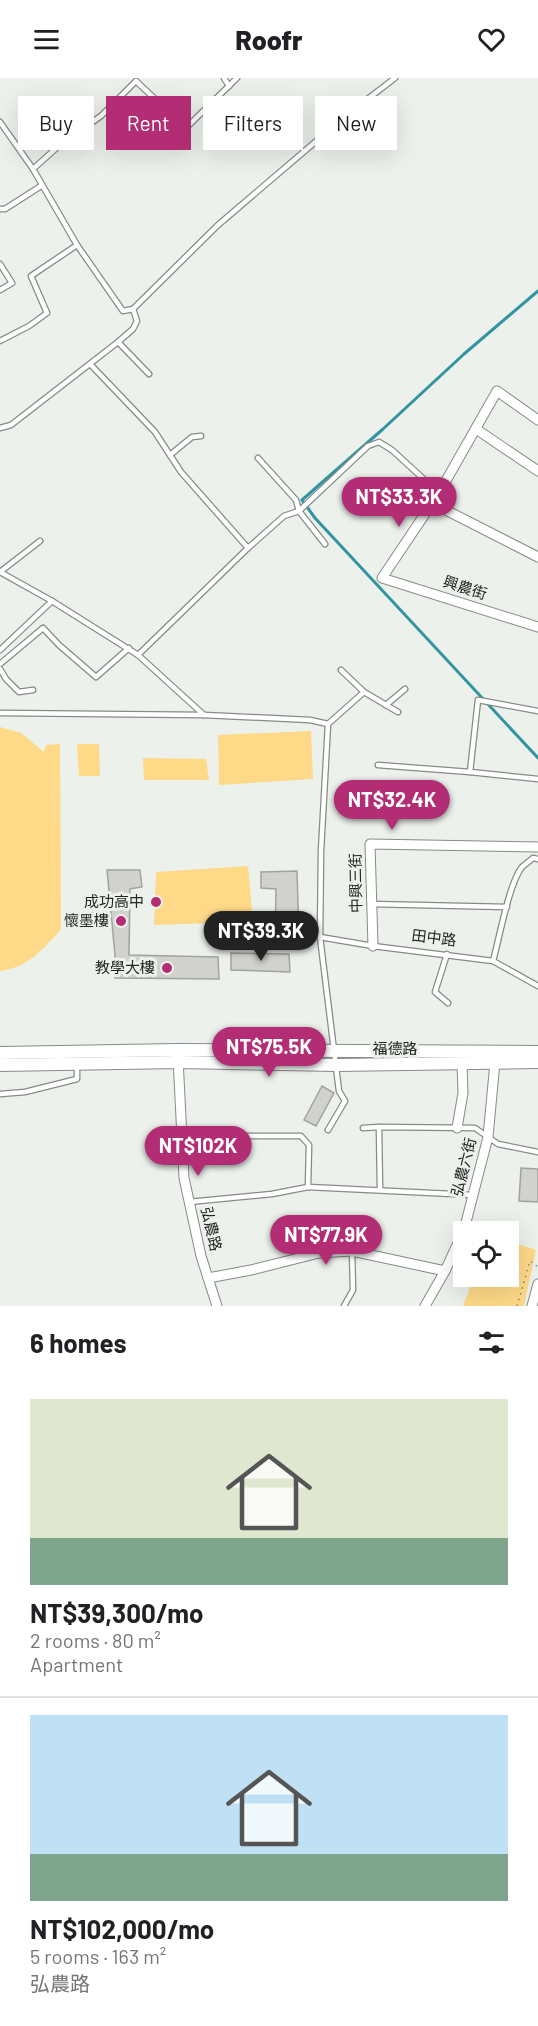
<!DOCTYPE html>
<meta charset="utf-8">
<style>
body{margin:0;font-family:Barlow,"Noto Sans TC",sans-serif;background:#f2f2f2;color:#202124;height:100vh;display:flex;flex-direction:column;font-size:22px;white-space:nowrap}
*{box-sizing:border-box;margin:0}
p{font-size:20px;color:#757577}
.icon{flex:none;width:33px;height:33px;fill:none;stroke:currentColor;stroke-width:2;stroke-linecap:round;stroke-linejoin:round}
.map{position:relative;height:1228px;overflow:hidden}
.panel{display:flex;flex-direction:column;background:#fff;flex:1}
.panel>*{flex:none}
.banner{position:absolute;left:18px;top:18px;width:502px;height:54px;display:flex;gap:12px}
.fabs{position:absolute;left:453px;top:1143px;display:grid;gap:12px}
.fabs a{display:grid;place-items:center;width:66px;height:66px;border-radius:0px;background:#fff;box-shadow:0 6px 24px #0002;font-size:30px}
.price{position:absolute;translate:-50% -51px;padding:0 14px;border-radius:21px;background:#b22d74;color:#fff;font-size:20px;line-height:39px;filter:drop-shadow(0 2px 3px #0008)}
.price::after{content:'';position:absolute;left:50%;top:36px;width:18px;height:14px;margin-left:-9px;background:inherit;clip-path:polygon(0 0,100% 0,50% 100%)}
.price.selected{background:#222;color:#fff}
ul{padding:0;list-style:none}
li{display:grid;align-content:center;gap:12px;height:318px;padding:0 30px}
li+li{border-top:2px solid #e0e0e0}
li span{display:grid;place-items:center;height:186px;border-radius:0px;color:#555}
li>.icon{margin-inline-start:auto}
span .icon{width:108px;height:108px;fill:#fffc;stroke-width:1}
li b{font-size:26px}
h2{display:flex;justify-content:space-between;align-items:center;height:72px;padding:0 30px;font-size:26px}
.tag{padding:0 21px;border-radius:0px;background:#fff;box-shadow:0 6px 24px #0002;font-size:21px;line-height:54px}
.tag.selected{background:#b22d74;color:#fff}
header{display:flex;justify-content:space-between;align-items:center;height:78px;padding:0 30px;background:#fff;font-size:27px;font-weight:800}
.map>svg:first-child{display:block}
.green{fill:#fed988}
.lines{fill:none;stroke-linecap:round;stroke-linejoin:round}
.stream{stroke:#3394a1;stroke-width:3}
.building{fill:#d1d2cd;stroke:#a2a39e;stroke-width:1.5}
.lane-casing{stroke:#878b87;stroke-width:7}
.street-casing{stroke:#878b87;stroke-width:11}
.secondary-casing{stroke:#878b87;stroke-width:14}
.path{stroke:#848784;stroke-width:1.5;stroke-dasharray:1.5 4.5;stroke-linecap:butt}
.lane{stroke:#fff;stroke-width:4.5}
.street{stroke:#fff;stroke-width:9}
.secondary{stroke:#fff;stroke-width:12}
.poi-dot{fill:#b22d74;stroke:#ecf1ec;stroke-width:2}
.labels{text-anchor:middle;stroke-width:6;stroke-linejoin:round;paint-order:stroke}
.street-label{font-size:15px;fill:#242524;stroke:#ecf1ec}
.poi-label{font-size:15px;fill:#242524;stroke:#ecf1ec;text-anchor:end}
</style>
<header><svg class="icon" aria-label="menu" viewBox="0 0 24 24"><path d="M4 6h16M4 12h16M4 18h16"/></svg>Roofr<svg class="icon" aria-label="heart" viewBox="0 0 24 24"><path d="M12 20l-8-8c-3-5 5-10 8-4 3-6 11-1 8 4z"/></svg></header>
<div class="map">
<svg width="538" height="1228" viewBox="0 0 538 1228">
<rect width="100%" height="100%" fill="#ecf1ec"/>
<!-- green -->
<g class="green">
<path d="M0,649L21,655L44,674L46,667L60,666L61,851C44,871 27,890 0,893Z"/>
<polygon points="311,653 313,701 219,707 218,657"/>
<polygon points="77,666 99,666 100,698 79,698"/>
<polygon points="143,680 206,681 209,702 144,702"/>
<polygon points="248,788 253,844 154,847 156,794"/>
<polygon points="509,1163 536,1172 524,1228 463,1228 474,1199 508,1198"/>
</g>
<g class="lines">
<!-- stream -->
<polyline class="stream" points="538,213 464,276 383,351 302,422 315,440 538,680"/>
</g>
<!-- building -->
<g class="building">
<polygon points="107,792 140,792 142,809 130,811 129,877 218,879 219,901 115,900 115,877"/>
<polygon points="297,793 299,861 275,861 276,811 261,810 261,794"/>
<polygon points="231,875 289,876 290,894 231,892"/>
<polygon points="322,1008 334,1015 316,1048 304,1042"/>
<polygon points="521,1090 538,1091 538,1124 519,1123"/>
</g>
<g class="lines">
<defs>
<g id="lane">
<polyline points="224,0 229,8"/>
<polyline points="0,44 33,91 77,167 123,233 133,231"/>
<polyline points="33,91 62,65 101,38 136,3 175,40 189,47 237,0"/>
<polyline points="0,131 5,131 41,108"/>
<polyline points="0,186 12,205 0,212"/>
<polyline points="0,263 29,248 47,235 31,198 77,167"/>
<polyline points="118,264 149,296"/>
<polyline points="91,287 155,354 181,394 248,470 284,438 299,433 368,368 379,364 392,372 439,415"/>
<polyline points="0,350 11,347 118,264 133,251 137,243 133,231 218,147 348,36 395,0"/>
<polyline points="170,377 192,359 201,358"/>
<polyline points="258,380 296,422 299,433 325,466"/>
<polyline points="0,494 52,523 138,577"/>
<polyline points="0,494 40,463"/>
<polyline points="0,572 52,523"/>
<polyline points="0,586 43,550 59,567 96,599 129,570"/>
<polyline points="0,591 6,601 19,614 33,612"/>
<polyline points="341,592 364,614 398,634"/>
<polyline points="386,627 405,611"/>
<polyline points="0,635 204,637 310,642 328,646 321,773 320,859 339,1013 345,1023 328,1052"/>
<polyline points="204,637 138,577 248,470"/>
<polyline points="328,646 364,614"/>
<polyline points="378,687 470,694 538,701"/>
<polyline points="470,694 478,622 538,633"/>
<polyline points="370,826 507,829"/>
<polyline points="320,859 373,868 493,883 538,908"/>
<polyline points="447,876 435,914 448,925"/>
<path d="M493,883C499,862 509,805 522,789C525,786 530,783 533,780L538,781"/>
<polyline points="0,1016 25,1014 77,1001 77,987"/>
<polyline points="379,1049 380,1112"/>
<polyline points="363,1050 379,1049 475,1050 498,1066 538,1074"/>
<polyline points="181,1058 301,1058 309,1067 308,1109"/>
<polyline points="189,1124 272,1116 308,1109 473,1117"/>
<polyline points="344,1228 353,1212 352,1173"/>
</g>
<g id="street">
<polyline points="538,342 497,313 439,415 382,500 538,549"/>
<polyline points="476,351 538,393"/>
<polyline points="432,425 538,479"/>
<polyline points="373,868 370,766 538,769"/>
<polyline points="178,980 184,1100 201,1178 217,1228"/>
<polyline points="457,1050 463,1015 462,986"/>
<polyline points="208,1200 251,1192 319,1175 352,1173 445,1193"/>
<polyline points="425,1228 445,1193 464,1152 488,1059 495,984"/>
<polyline points="532,1228 538,1206"/>
</g>
<g id="secondary">
<polyline points="0,975 178,972 538,974"/>
<polyline points="0,987 179,984 337,987 538,984"/>
</g>
</defs>
<!-- lane casing -->
<use href="#lane" class="lane-casing"/>
<!-- street casing -->
<use href="#street" class="street-casing"/>
<!-- secondary casing -->
<use href="#secondary" class="secondary-casing"/>
<!-- path -->
<polyline class="path" points="517,1228 530,1183 538,1189"/>
<!-- lane -->
<use href="#lane" class="lane"/>
<!-- street -->
<use href="#street" class="street"/>
<!-- secondary -->
<use href="#secondary" class="secondary"/>
</g>
<!-- markers -->
<g class="poi-dot">
<circle cx="156" cy="824" r="6"/>
<circle cx="121" cy="843" r="6"/>
<circle cx="167" cy="890" r="6"/>
</g>
<g class="labels">
<!-- street labels -->
<g class="street-label">
<text transform="translate(465 510) rotate(18)" y="5">興農街</text>
<text transform="translate(356 805) rotate(-91)" y="5">中興三街</text>
<text transform="translate(434 860) rotate(7)" y="5">田中路</text>
<text x="395" y="976">福德路</text>
<text transform="translate(464 1089) rotate(-76)" y="5">弘農六街</text>
<text transform="translate(211 1151) rotate(77)" y="5">弘農路</text>
</g>
<!-- poi labels -->
<g class="poi-label">
<text x="144" y="829">成功高中</text>
<text x="109" y="848">懷墨樓</text>
<text x="155" y="895">教學大樓</text>
</g>
</g>
</svg>
<div class="fabs">
<a><svg class="icon" aria-label="locate" viewBox="0 0 24 24"><circle cx="12" cy="12" r="6"/><path d="M12 2v4M12 18v4M2 12h4M18 12h4"/></svg></a>
</div>
<b class="price" style="left:399px;top:450px">NT$33.3K</b>
<b class="price" style="left:392px;top:753px">NT$32.4K</b>
<b class="price selected" style="left:261px;top:884px">NT$39.3K</b>
<b class="price" style="left:269px;top:1000px">NT$75.5K</b>
<b class="price" style="left:198px;top:1099px">NT$102K</b>
<b class="price" style="left:326px;top:1188px">NT$77.9K</b>
<div class="banner">
<a class="tag">Buy</a>
<a class="tag selected">Rent</a>
<a class="tag">Filters</a>
<a class="tag">New</a>
</div>
</div>
<section class="panel">
<h2>6 homes<svg class="icon" aria-label="filters" viewBox="0 0 24 24"><path d="M4 7h16M4 17h16"/><circle cx="9" cy="7" r="2"/><circle cx="15" cy="17" r="2"/></svg></h2>
<ul>
<li><span style="background:linear-gradient(#dfe7d0 75%,#7fa58c 0)"><svg class="icon" aria-label="home" viewBox="0 0 24 24"><path d="M3 11l9-7 9 7M6 9v11h12V9"/></svg></span><div><b>NT$39,300/mo</b><p>2 rooms · 80 m²</p><p>Apartment</p></div></li>
<li><span style="background:linear-gradient(#bfe0f5 75%,#7fa58c 0)"><svg class="icon" aria-label="home" viewBox="0 0 24 24"><path d="M3 11l9-7 9 7M6 9v11h12V9"/></svg></span><div><b>NT$102,000/mo</b><p>5 rooms · 163 m²</p><p>弘農路</p></div></li>
</ul>
</section>
